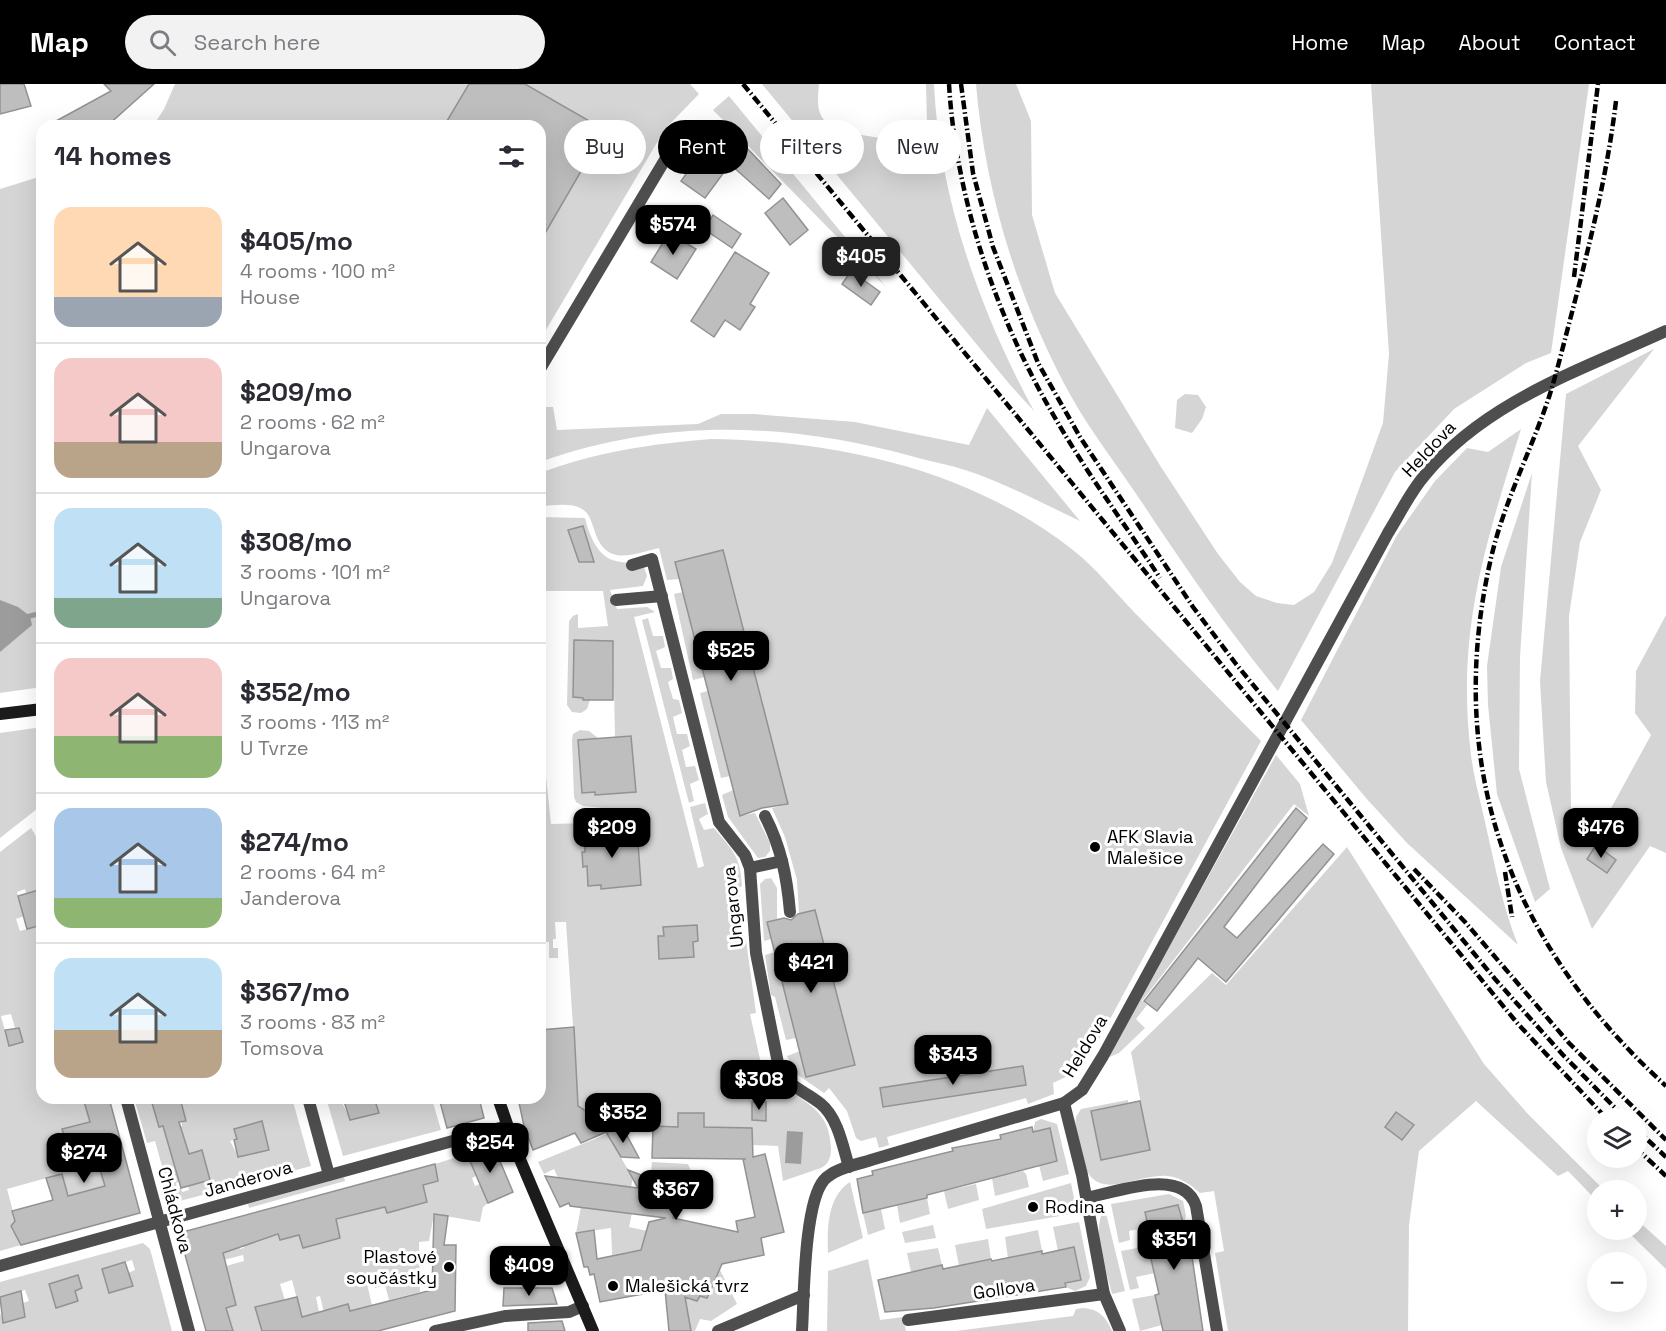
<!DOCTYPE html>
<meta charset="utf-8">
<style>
body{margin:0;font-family:"Space Grotesk",sans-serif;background:#f2f2f3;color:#2b2b33;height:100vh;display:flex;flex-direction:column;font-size:22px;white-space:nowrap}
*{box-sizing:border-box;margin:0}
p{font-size:20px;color:#7c7c81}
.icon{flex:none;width:33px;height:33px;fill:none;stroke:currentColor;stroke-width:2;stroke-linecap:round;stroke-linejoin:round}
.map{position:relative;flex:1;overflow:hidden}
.drawer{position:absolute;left:36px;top:36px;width:510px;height:984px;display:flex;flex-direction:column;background:#fff;border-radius:18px;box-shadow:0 6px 24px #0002}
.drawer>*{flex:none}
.banner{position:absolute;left:564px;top:36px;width:570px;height:54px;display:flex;gap:12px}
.buttons{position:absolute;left:1587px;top:1024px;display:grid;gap:12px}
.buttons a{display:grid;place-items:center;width:60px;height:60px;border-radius:50%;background:#fff;box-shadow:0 6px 24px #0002;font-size:30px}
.price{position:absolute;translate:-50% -51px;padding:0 14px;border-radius:12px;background:#000;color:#fff;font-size:20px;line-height:39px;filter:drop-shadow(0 2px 3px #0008)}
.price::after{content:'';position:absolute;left:50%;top:36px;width:18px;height:14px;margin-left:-9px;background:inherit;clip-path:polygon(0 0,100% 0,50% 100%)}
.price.current{background:#222;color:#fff}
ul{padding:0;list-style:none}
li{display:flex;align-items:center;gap:18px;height:150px;padding:0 18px}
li+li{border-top:2px solid #e1e1e2}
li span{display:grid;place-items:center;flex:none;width:168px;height:120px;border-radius:18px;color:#555}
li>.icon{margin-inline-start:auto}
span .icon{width:72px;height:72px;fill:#fffc;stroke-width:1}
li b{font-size:26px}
h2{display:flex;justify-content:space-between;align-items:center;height:72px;padding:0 18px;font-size:26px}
.tag{padding:0 21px;border-radius:27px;background:#fff;box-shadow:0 6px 24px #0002;font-size:21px;line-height:54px}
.tag.current{background:#000;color:#fff}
header{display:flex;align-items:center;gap:36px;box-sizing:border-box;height:84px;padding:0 30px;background:#000;color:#fff}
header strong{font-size:28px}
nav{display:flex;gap:33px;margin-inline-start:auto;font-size:21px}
.search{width:420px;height:54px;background:#f2f2f3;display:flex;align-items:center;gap:15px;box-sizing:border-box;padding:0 21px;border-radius:33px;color:#7c7c81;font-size:22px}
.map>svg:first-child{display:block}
.green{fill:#d5d5d5;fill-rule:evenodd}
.water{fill:#9c9c9c}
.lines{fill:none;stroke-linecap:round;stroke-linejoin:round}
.stream{stroke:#9c9c9c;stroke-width:5}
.building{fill:#bebebe;stroke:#929292;stroke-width:1.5}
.minor{stroke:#4e4e4e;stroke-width:12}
.secondary{stroke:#1b1b1b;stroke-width:12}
.rail{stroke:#000;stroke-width:4.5;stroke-dasharray:9 3 1.5 3;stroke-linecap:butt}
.poi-dot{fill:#000;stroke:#fff;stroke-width:2}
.labels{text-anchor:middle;stroke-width:6;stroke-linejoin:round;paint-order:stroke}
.street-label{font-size:18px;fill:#000;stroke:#fff}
.poi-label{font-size:18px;fill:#000;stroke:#fff;text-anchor:start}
</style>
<header>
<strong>Map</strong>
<div class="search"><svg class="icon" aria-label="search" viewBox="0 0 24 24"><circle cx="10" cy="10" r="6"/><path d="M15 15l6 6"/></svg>Search here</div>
<nav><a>Home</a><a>Map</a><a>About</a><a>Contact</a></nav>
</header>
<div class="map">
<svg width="1666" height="1247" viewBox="0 0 1666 1247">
<rect width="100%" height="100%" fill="#fff"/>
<!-- green -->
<g class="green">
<polygon points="175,0 690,0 699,10 665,45 540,256 540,42 153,42 164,25"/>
<path d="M762,0H819C818,13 816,26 824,36C834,50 902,59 918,54L927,40L926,0H934C939,114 980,227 1034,327L1011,302Z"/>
<path d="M976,0H1016L1031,37L1032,131L1055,209L1161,383L1218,470L1240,498L1256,512L1277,519L1294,521L1314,508L1332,479L1383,339L1389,270L1371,0H1589L1551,269L1526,279L1454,325L1395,388L1278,607C1228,546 1186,485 1143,420C1120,385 1093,351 1072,314C1019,219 985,109 976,0Z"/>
<polygon points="729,12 887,204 713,26"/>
<polygon points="42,92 42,603 0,609 0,105"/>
<polygon points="1654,265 1578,362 1601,406 1580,458 1569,532 1571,730 1603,739 1651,651 1635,629 1636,587 1666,531 1666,769 1650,762 1592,845 1561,764 1546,698 1540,597 1566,310"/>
<polygon points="1185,310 1198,311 1206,323 1202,335 1192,349 1175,344 1177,316"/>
<path d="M542,323H553L557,346L698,340L721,330H754L855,338L969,361L987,324L1080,437C1046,421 1012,403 977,390C956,382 932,378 911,372C786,338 663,334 540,378Z"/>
<path d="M1521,345C1485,462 1456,547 1471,671C1474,696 1482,722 1487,747C1496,786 1503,824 1518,861L1407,759L1366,714L1301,636L1397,451L1435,397L1467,364L1488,368Z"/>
<path d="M711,355C839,357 969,385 1073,466C1095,483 1114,507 1133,527C1176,570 1218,614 1261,657L1098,957L1094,955L1072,990L1053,999L1054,1010L1028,1020L1026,1014L887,1053L889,1061L879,1064L876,1053L861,1057L856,1054L847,1027L829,1004L824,1009L795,989L787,972L800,967L807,993L854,981L799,830L797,796L785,753L772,724L788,720L680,495L667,496L659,464C630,471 605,483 594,445C591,437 590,430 582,425C570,418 553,422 540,422V389C596,368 651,360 711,355Z"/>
<polygon points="1532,389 1520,573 1519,685 1550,805 1535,818 1497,710 1488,621 1487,582 1501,483"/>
<path d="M540,433L585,434C589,450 597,473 616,477C626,479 633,479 644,483L647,492L643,502L610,506L617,525L647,523L655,528L634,533L698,784L704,782L690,723L705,719L708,730L699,735L704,746L714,744C733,767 740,771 742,802L739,804L743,853L746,856L756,929L750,930L762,984L771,983L773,991L770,994L776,1003L782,1001C809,1022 829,1026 831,1064C831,1073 829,1080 821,1084L783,1097L778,1062L730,1060V1043H704V1029H679L678,1043H640L616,1047L579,1022L571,1043L577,1002L566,838H555L556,855H553V864H558V874H549V858H540V747L546,748L542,711L544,673L551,740L589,739L605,747L584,749L585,768L582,769L583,782H587L588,802L601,801V805L641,801L637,745L621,746L619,733L613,725L583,722L576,718L574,713L572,656L573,650L580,646L589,647L598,654L578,656L595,711L636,708L631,652L615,653L613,557L574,556L573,613L590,616L587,625L581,629L572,628L567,621L569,537L573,532L578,530V544L608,542L603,507H540ZM583,443L594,478H579L569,446Z"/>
<polygon points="683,508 705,593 693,596 674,510"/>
<polygon points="648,534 653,552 663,552 665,563 656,567 661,584 671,584 673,595 668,598 673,615 679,616 682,629 673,633 677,650 687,650 690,662 682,666 686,683 695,682 699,696 690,700 694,717 689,719 642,536"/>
<polygon points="708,607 730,692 721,694 700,609"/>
<polygon points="42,643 42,721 0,754 0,649"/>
<polygon points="1276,671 1300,700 1309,732 1294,720 1142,917 1147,921 1136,935 1145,944 1119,969 1107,974"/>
<polygon points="733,706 740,732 755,729 770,759 770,767 765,773 758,774 728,733 722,711"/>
<path d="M31,744C44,762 42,784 42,805L26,809L25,805L17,808L22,826L28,825L30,830L16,835L20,847L42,841V1014H83L91,1041L94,1065L125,1073L131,1096L69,1112L61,1090L7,1105L16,1139L11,1142L13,1148L18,1149L21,1161L0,1167V768ZM11,930L15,944H19L23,958L9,962L1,932Z"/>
<path d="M1347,763L1484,980L1527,1029L1605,1107H1598L1597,1117L1568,1087L1558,1092L1476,1017L1419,1067L1409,1141L1408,1247H1228L1215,1169L1224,1167L1214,1107L1200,1109C1191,1101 1180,1093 1168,1092C1132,1089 1092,1125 1081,1069C1079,1058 1074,1044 1076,1033L1081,1025L1128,1016V1019L1091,1027L1101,1076L1150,1066L1131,968L1212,889L1226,901ZM1396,1028L1414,1041L1403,1056L1385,1043Z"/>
<polygon points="771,794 777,804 777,835 767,838 771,855 764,857 760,800 765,795"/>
<polygon points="775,868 796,954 786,956 775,913 771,911 765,871"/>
<path d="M134,1014H172L152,1019L159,1043L175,1039L179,1045L182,1042L180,1014H262L263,1018L274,1014H292L311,1082L176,1118L170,1111L155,1057L147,1059ZM262,1037L268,1066L238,1072L230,1057L237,1055L235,1045ZM173,1077L210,1096L188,1102L189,1106L182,1108L181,1104L177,1105L176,1099L179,1098Z"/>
<polygon points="374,1014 432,1015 441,1046 343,1072 327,1017 333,1015 334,1019 341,1017 351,1036 378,1029"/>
<polygon points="1041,1035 1057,1040 1069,1090 1043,1097 1039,1081 1057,1077 1050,1044 1033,1048 1035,1038"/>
<polygon points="607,1050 633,1094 631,1103 559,1096 554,1085 544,1090 538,1078"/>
<path d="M467,1070L476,1092L472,1094L475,1102L480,1100L488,1119L483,1123L480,1138L434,1130L429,1157L419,1158L420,1208L389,1216L385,1201L375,1204L373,1198L367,1200L372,1221L325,1233L320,1212L316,1213L319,1228L296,1234L299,1247L261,1243L262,1247H233L226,1224L233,1222L231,1217L200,1225L197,1215L232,1206L226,1182L244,1177L243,1171L212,1179L235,1152L240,1165L244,1164L243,1160L278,1151L280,1156L316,1140L393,1119L415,1121L427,1117L423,1101L438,1097L435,1080ZM292,1196L300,1227L289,1230L280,1200Z"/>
<polygon points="652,1078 688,1080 692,1089 689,1103 651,1089"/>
<polygon points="1023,1087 1026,1090 1029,1103 995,1112 992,1094"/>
<polygon points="344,1093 345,1097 249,1124 248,1120"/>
<path d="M850,1098L863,1154L828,1169C827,1145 827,1113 850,1098Z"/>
<polygon points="1071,1099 1077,1129 986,1145 982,1125"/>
<polygon points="976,1100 979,1116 948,1125 944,1107"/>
<polygon points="1169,1110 1183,1117 1186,1132 1185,1136 1182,1137 1178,1121 1146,1128 1148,1143 1129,1147 1130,1156 1119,1159 1111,1120"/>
<polygon points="927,1114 930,1130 900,1139 897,1121"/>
<polygon points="581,1123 632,1129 629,1143 652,1148 650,1164 612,1171 611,1144 576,1149"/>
<polygon points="881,1125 885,1145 868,1151 863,1129"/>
<path d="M1105,1125L1125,1207L1112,1210C1107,1188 1090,1143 1105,1125Z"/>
<polygon points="1637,1136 1666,1162 1666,1185 1626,1146 1636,1146"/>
<polygon points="1079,1138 1090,1193 1086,1202 1075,1207 1066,1203 1065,1199 1080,1196 1058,1167 1053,1143"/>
<polygon points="933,1141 936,1154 905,1159 902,1148"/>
<polygon points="1038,1146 1042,1167 1008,1174 1005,1153"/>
<polygon points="988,1155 991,1175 959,1182 955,1161"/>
<path d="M143,1159L150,1165L172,1247H0V1229L4,1239L25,1233L23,1219L29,1217L25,1206L0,1213V1198ZM132,1176L135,1186L128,1189L132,1202L109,1209L102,1185ZM78,1191L82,1204L75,1207L78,1217L56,1224L49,1200Z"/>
<polygon points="1148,1162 1155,1189 1136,1193 1139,1204 1130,1206 1121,1167"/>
<polygon points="938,1164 942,1181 911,1188 907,1169"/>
<polygon points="868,1175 880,1236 903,1233 906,1247 827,1247 828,1187"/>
<polygon points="720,1186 737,1220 711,1237 700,1235 695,1247 691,1247 684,1212 697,1217 700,1212 707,1214"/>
<polygon points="1155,1211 1162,1241 1140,1247 1132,1215"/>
<path d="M1083,1224C1099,1225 1106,1233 1112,1247H956L1073,1232L1076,1225Z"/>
</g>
<!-- water -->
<g class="water">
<polygon points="0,516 18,523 30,532 32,541 0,568"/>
<polygon points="787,1047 803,1048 801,1080 785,1079"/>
</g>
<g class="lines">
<!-- stream -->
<polyline class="stream" points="26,533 42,529"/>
</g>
<!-- building -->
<g class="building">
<polygon points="0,0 24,0 31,22 0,30"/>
<polygon points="104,0 154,0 107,42 47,42 111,7"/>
<polygon points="469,0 525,0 605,46 540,158 540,42 444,42"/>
<polygon points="718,46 742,64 744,61 781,100 769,115 730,80 705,114 681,97"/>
<polygon points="783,114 808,146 790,161 765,129"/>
<polygon points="713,131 741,150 732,164 704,145"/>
<polygon points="669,149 696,165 677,195 651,178"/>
<polygon points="735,168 769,189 750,220 755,223 740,246 725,236 714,253 691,237"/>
<polygon points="851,187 880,208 871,221 842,200"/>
<polygon points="583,442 594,478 579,478 568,446"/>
<polygon points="723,466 788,720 762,724 740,732 675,478"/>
<polygon points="574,556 613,557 613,616 583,616 583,614 573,613"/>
<polygon points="631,652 636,708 595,711 595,708 582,709 578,656"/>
<polygon points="1296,724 1307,734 1224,843 1237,854 1323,760 1334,770 1226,898 1198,874 1157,927 1144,917"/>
<polygon points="637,745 641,801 601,805 601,801 588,802 587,782 583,783 582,768 585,768 584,749"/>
<polygon points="1596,761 1616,776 1607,789 1587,775"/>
<polygon points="42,805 42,841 27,845 18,812"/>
<polygon points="815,826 855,981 806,993 767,838 784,834 791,836 798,830"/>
<polygon points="697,841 698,857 693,858 694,873 659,875 658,852 664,852 663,843"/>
<polygon points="574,943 578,1022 613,1045 581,1059 575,1049 533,1066 524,1042 518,1014 540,1014 540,946"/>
<polygon points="19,944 23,958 9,962 5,946"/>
<polygon points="1023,982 1026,1001 883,1023 880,1004"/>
<polygon points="83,1014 109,1014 140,1129 21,1161 11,1142 15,1137 12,1127 53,1116 46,1094 62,1090 68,1112 105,1102 91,1056 68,1062 62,1045 90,1038"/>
<polygon points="172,1014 180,1014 186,1037 179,1038 189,1070 202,1066 210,1096 181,1104 163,1042 159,1043 152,1019"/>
<polygon points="343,1014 374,1014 379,1029 350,1036"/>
<polygon points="439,1014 479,1014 484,1034 447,1044"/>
<polygon points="1140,1017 1150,1066 1101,1076 1091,1027"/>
<polygon points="752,1018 766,1018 766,1037 752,1036"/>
<polygon points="1396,1028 1414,1041 1402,1056 1385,1043"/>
<polygon points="678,1029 704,1029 704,1043 752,1044 753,1073 765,1070 784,1148 761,1154 764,1171 722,1180 707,1214 700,1212 697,1217 685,1213 691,1247 669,1247 665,1206 600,1218 594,1190 590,1191 588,1183 584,1183 576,1149 594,1146 597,1175 641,1166 649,1138 666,1134 570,1122 569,1119 560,1123 545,1092 638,1104 628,1086 681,1106 673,1134 738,1148 736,1137 755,1133 743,1075 746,1075 652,1074 653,1042 678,1043"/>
<polygon points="262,1037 269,1066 238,1073 234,1056 237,1055 234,1045"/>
<polygon points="1032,1043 1033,1048 1050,1044 1057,1077 927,1111 927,1114 863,1129 857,1095 873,1091 872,1087 953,1067 952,1064 1001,1055 1000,1051"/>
<polygon points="624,1046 639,1074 621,1073 606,1048"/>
<polygon points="494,1063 513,1108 488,1119 467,1070"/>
<polygon points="435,1080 438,1097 423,1101 427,1118 387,1129 385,1123 336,1135 340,1154 303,1164 299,1151 280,1156 278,1150 223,1169 236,1221 226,1224 233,1247 206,1247 179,1149"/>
<polygon points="1178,1121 1191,1166 1203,1247 1163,1247 1155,1211 1159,1210 1148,1162 1152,1161 1145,1128"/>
<polygon points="434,1130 448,1132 444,1161 456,1161 455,1227 378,1247 262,1247 255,1223 297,1213 302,1233 348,1220 350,1227 432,1206"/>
<polygon points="1074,1163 1081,1196 1065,1199 1066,1203 934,1224 885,1228 878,1196 942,1181 943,1185 991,1175 992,1177 1042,1167 1042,1170"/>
<polygon points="125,1178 133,1202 109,1209 102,1185"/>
<polygon points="78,1191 82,1204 75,1207 78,1217 56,1224 49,1200"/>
<polygon points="504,1204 552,1204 557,1220 503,1222"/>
<polygon points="21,1207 25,1233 3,1239 0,1213"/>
<polygon points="562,1237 565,1247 528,1247 528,1239"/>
</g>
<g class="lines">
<!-- minor -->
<g class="minor">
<polyline points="540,285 669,69"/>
<path d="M632,481L652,475L719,738L745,771L750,784L756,869L780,989C790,1003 808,1009 821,1020C838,1034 843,1063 849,1083"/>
<polyline points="616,516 662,512"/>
<path d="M765,732C781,763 787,793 790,828"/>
<polyline points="750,784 782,777"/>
<polyline points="126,1014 189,1247"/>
<polyline points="308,1014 329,1091"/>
<polyline points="1064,1019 1082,1091 1104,1210 1120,1247"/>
<path d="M1086,1114C1117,1108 1183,1082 1196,1122L1217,1247"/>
<polyline points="0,1182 507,1042"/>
<polyline points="908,1236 1104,1210"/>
<polyline points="435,1247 505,1232 569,1228 583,1222"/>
<polyline points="718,1247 804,1211"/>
<path d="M802,1247C804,1214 804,1119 824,1096C835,1084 856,1081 871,1076L1064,1019L1082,1006L1103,972L1388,449C1400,430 1410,408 1425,391C1486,317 1581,286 1666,247"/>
</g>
<!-- secondary -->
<g class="secondary">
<polyline points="0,630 42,625"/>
<polyline points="498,1014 516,1066 593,1247"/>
</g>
<!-- rail -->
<g class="rail">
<polyline points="743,0 1518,940 1607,1035"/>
<path d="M949,0C956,118 998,238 1058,339C1089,392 1126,442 1160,494"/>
<polyline points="961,0 973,89 993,163 1038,279 1080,353 1193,523 1236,580 1495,895 1563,971 1626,1035"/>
<path d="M1616,17C1607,92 1589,163 1570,236C1563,262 1557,288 1549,313C1531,367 1504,418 1491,474C1443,683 1510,860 1666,1002"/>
<polyline points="1574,193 1598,0"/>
<polyline points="1414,785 1465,838 1569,959 1666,1056"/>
<polyline points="1505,788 1512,833"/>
<polyline points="1636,1045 1666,1073"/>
<polyline points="1636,1064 1666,1092"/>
</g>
</g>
<!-- markers -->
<g class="poi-dot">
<circle cx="1095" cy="763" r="6"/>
<circle cx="1033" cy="1123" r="6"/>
<circle cx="449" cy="1183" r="6"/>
<circle cx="613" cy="1202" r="6"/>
</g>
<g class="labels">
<!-- street labels -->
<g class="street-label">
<text transform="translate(1429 365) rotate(-47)" y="6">Heldova</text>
<text transform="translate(733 823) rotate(-96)" y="6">Ungarova</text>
<text transform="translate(1085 962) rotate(-59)" y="6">Heldova</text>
<text transform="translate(248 1095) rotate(-16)" y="6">Janderova</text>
<text transform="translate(175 1126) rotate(75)" y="6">Chládkova</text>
<text transform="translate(1004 1205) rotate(-8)" y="6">Gollova</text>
</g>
<!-- poi labels -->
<g class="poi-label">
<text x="1107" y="759">AFK Slavia<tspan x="1107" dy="21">Malešice</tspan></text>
<text x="1045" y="1129">Rodina</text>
<text x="437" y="1179" text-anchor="end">Plastové<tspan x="437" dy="21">součástky</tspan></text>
<text x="625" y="1208">Malešická tvrz</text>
</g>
</g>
</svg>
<div class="buttons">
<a><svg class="icon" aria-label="layers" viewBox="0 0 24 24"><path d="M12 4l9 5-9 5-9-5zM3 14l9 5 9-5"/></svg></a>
<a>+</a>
<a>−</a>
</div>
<b class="price" style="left:673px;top:172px">$574</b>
<b class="price current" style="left:861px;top:204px">$405</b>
<b class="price" style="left:731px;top:598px">$525</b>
<b class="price" style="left:612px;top:775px">$209</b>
<b class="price" style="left:1601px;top:775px">$476</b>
<b class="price" style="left:811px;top:910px">$421</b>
<b class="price" style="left:953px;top:1002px">$343</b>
<b class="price" style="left:759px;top:1027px">$308</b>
<b class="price" style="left:623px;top:1060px">$352</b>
<b class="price" style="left:490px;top:1090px">$254</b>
<b class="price" style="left:84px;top:1100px">$274</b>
<b class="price" style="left:676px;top:1137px">$367</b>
<b class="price" style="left:1174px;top:1187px">$351</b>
<b class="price" style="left:529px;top:1213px">$409</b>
<div class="banner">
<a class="tag">Buy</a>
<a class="tag current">Rent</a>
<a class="tag">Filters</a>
<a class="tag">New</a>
</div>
<section class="drawer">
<h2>14 homes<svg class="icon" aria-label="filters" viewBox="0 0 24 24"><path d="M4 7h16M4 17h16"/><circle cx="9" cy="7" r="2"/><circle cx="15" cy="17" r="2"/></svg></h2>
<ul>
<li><span style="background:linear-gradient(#ffd9b3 75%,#9aa5b1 0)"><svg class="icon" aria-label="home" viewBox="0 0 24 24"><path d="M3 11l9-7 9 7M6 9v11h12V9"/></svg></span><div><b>$405/mo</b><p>4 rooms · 100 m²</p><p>House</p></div></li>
<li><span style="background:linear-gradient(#f6c9c9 70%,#b9a48a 0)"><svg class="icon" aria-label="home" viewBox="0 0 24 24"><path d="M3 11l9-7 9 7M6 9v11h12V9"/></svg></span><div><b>$209/mo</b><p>2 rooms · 62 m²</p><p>Ungarova</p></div></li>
<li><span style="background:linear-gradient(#bfe0f5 75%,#7fa58c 0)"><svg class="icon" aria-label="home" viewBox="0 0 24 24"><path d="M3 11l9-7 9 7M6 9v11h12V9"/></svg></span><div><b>$308/mo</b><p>3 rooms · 101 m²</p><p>Ungarova</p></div></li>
<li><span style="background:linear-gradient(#f6c9c9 65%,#8fb573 0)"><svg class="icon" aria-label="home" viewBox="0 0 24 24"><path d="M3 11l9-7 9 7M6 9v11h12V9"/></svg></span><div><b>$352/mo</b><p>3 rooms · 113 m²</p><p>U Tvrze</p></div></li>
<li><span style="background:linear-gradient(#a9c7e8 75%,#8fb573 0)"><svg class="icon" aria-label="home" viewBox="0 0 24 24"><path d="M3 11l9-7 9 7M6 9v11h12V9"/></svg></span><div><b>$274/mo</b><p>2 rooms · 64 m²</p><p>Janderova</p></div></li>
<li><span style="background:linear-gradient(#bfe0f5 60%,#b9a48a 0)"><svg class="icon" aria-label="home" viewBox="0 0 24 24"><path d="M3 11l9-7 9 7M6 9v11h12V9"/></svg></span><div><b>$367/mo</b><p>3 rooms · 83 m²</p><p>Tomsova</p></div></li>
</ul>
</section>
</div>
